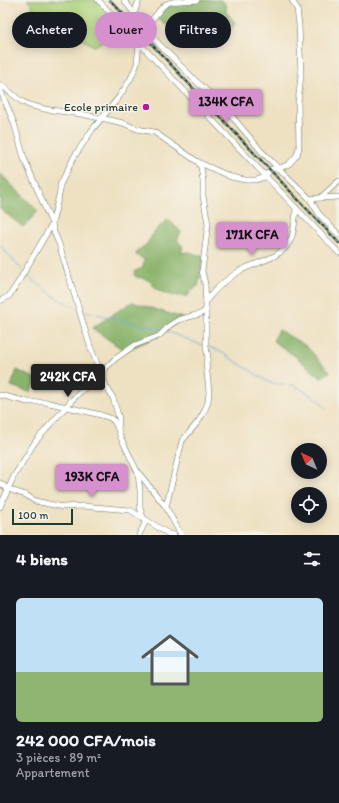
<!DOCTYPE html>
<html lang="fr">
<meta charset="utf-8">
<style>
body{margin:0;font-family:Itim,sans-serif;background:#20242c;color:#f1f3f6;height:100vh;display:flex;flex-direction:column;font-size:15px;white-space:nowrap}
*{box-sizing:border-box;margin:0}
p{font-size:13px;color:#9ea1a6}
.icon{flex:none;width:22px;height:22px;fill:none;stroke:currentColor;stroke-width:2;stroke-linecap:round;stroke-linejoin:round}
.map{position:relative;height:535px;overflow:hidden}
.sheet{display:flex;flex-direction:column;background:#171b24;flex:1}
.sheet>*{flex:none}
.guide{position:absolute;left:12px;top:12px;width:315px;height:36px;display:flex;gap:8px}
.needle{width:26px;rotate:316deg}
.fabs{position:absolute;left:291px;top:443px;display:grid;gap:8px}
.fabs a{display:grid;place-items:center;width:36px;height:36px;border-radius:50%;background:#171b24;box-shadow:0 2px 10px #0003;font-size:20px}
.scale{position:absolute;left:12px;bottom:10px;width:61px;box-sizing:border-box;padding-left:4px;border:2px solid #1f3d34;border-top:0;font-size:11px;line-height:14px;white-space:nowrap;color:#1f3d34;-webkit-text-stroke:3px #f7f3e8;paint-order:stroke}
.price{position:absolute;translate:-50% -34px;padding:0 9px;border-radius:4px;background:#d690ce;color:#111;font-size:13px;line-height:26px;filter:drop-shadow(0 1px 2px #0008)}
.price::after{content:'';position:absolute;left:50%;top:24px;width:12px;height:9px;margin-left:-6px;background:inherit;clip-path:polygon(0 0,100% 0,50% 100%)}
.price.current{background:#222;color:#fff}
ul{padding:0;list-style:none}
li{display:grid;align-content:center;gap:8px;height:212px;padding:0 16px}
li+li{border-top:1px solid #363941}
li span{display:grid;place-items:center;height:124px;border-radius:6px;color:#555}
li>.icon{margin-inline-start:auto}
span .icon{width:72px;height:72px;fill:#fffc;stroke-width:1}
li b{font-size:17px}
h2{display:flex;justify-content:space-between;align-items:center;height:48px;padding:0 16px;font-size:17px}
.pill{padding:0 14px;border-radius:18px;background:#171b24;box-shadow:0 2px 10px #0003;font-size:14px;line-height:36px}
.pill.current{background:#d690ce;color:#111}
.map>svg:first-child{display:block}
.green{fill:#add27c;stroke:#668858}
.forest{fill:#8ab46c;stroke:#547850}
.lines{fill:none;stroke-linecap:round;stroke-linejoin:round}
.stream{stroke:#5ba1d1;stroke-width:1}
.minor-casing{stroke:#677666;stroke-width:6}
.minor{stroke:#fff;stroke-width:5}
.rail-casing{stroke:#1f3d34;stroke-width:2.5}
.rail{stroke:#f7f3e8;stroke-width:1;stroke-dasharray:3;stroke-linecap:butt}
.poi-dot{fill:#b5179e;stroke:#f7f3e8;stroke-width:1.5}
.labels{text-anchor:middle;stroke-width:3;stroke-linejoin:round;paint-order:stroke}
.poi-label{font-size:12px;fill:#1f3d34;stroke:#f7f3e8;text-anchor:end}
</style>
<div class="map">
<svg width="339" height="535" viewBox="0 0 339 535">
<rect width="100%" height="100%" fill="#f7f3e8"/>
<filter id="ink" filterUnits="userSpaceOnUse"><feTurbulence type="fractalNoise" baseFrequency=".025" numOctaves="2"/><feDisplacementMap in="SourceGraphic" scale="8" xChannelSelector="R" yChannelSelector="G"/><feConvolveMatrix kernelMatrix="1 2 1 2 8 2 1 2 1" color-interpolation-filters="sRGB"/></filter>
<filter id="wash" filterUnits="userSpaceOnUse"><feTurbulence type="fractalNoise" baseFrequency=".012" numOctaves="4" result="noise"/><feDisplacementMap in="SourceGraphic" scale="16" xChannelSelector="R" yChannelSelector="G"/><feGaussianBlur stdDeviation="0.9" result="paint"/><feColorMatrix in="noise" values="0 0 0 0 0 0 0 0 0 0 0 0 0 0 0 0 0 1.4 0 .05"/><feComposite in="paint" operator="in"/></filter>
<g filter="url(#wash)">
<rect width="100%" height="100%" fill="#eee1c2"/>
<!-- green -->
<path class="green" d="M27,0H98L116,18C111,30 107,42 94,46L84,40L74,39L60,35V31L55,24L37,28L26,18L33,6Z"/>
<!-- forest -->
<g class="forest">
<path d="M197,0H221C226,3 227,7 226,12L235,23L225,42L219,44L210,36L203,43L187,41L175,29L177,23L173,22L166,25L155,16L166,4Z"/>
<polygon points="0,173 38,211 23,227 0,209"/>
<path d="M168,219L181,232L177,240L183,247L181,253L189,252L204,257L198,286L191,290L188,296C177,296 167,296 157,289C147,281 152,279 136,277L134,274L135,271L143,268L144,259L136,255L137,251L146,245L156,230Z"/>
<polygon points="132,302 183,318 159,336 125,351 92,328"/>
<polygon points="279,330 306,346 330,372 321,378 295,356 273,341"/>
<polygon points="17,370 38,380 30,392 11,386"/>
</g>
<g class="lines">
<!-- stream -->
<g class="stream">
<polyline points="0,245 22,270"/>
<polyline points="25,274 55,297 76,308"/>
<polyline points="80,310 163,330"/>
<polyline points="166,331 204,346"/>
<polyline points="209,347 219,351 270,383 292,385 299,388 319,400 326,408"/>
</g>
</g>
</g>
<g filter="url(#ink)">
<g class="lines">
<defs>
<g id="minor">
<polyline points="98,0 339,253"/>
<polyline points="124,0 145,28 159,44 198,83 219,101 262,152 308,197 310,199 320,198 339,181"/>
<polyline points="134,14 139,0"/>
<path d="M142,24C156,21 156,11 166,4C172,0 190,1 197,0"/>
<polyline points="129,32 138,19"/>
<polyline points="0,84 21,101 29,105 44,109 81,114 110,120 123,123 137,129 154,132 198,162 231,177 245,180 256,180 265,177 271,169 278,169 289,164 297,155 299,147 298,103 301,75 299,25 297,9 292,0"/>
<polyline points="0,89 14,123 24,158 52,224 54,232 59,244 90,346 106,386 113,398 116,408 119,419 118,430 121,438 137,471 166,507 181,535"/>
<polyline points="320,198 339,197"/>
<polyline points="310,199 319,214 339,235"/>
<polyline points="0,301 9,296 16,286 52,224 60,191 60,185 74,157 92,130 119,97 131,78 137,64 139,42"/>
<path d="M206,301C215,289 225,280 238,272C254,262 280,260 290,241C295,232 295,218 296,208"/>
<polyline points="0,395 28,402 45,402 67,407 101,415 110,418 114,421 118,429"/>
<polyline points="138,474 140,491 140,508 145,523 139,535"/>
<polyline points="0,483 8,489 26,495 35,501 63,507 82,506 130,510 169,534 174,535"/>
<polyline points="0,507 14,476 35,442 72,400 115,359 135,345 159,336 170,325 178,320 200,314 206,310"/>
<polyline points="166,507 182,441 198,422 204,412 208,402 209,392 206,363 208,358 206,346 206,307 205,284 202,271 208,224 203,196 203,181 201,167 198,162"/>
</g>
</defs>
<!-- minor casing -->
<use href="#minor" class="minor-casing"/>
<!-- minor -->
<use href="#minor" class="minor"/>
<defs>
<polyline id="rail" points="110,0 339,243"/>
</defs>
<!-- rail casing -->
<use href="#rail" class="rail-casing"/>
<!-- rail -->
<use href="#rail" class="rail"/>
</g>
</g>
<!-- markers -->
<circle class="poi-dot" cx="146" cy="107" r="4"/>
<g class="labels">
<!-- poi labels -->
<g class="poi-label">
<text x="138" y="111">Ecole primaire</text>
</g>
</g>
</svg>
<div class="fabs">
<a><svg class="needle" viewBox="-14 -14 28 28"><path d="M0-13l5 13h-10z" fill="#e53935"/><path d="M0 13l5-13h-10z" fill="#9ea1a6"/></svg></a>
<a><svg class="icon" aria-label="locate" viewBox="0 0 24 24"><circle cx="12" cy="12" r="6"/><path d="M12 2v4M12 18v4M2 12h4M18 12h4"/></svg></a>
</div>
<div class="scale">100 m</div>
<b class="price" style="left:226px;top:123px">134K CFA</b>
<b class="price" style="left:252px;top:256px">171K CFA</b>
<b class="price current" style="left:68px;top:398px">242K CFA</b>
<b class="price" style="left:92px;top:498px">193K CFA</b>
<div class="guide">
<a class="pill">Acheter</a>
<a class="pill current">Louer</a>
<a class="pill">Filtres</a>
</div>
</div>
<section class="sheet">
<h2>4 biens<svg class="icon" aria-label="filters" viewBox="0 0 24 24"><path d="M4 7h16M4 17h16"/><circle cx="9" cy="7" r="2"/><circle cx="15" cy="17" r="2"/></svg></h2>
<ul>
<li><span style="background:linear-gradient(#bfe0f5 60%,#8fb573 0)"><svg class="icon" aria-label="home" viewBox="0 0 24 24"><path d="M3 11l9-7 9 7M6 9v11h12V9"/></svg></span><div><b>242 000 CFA/mois</b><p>3 pièces · 89 m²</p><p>Appartement</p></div></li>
</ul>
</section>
